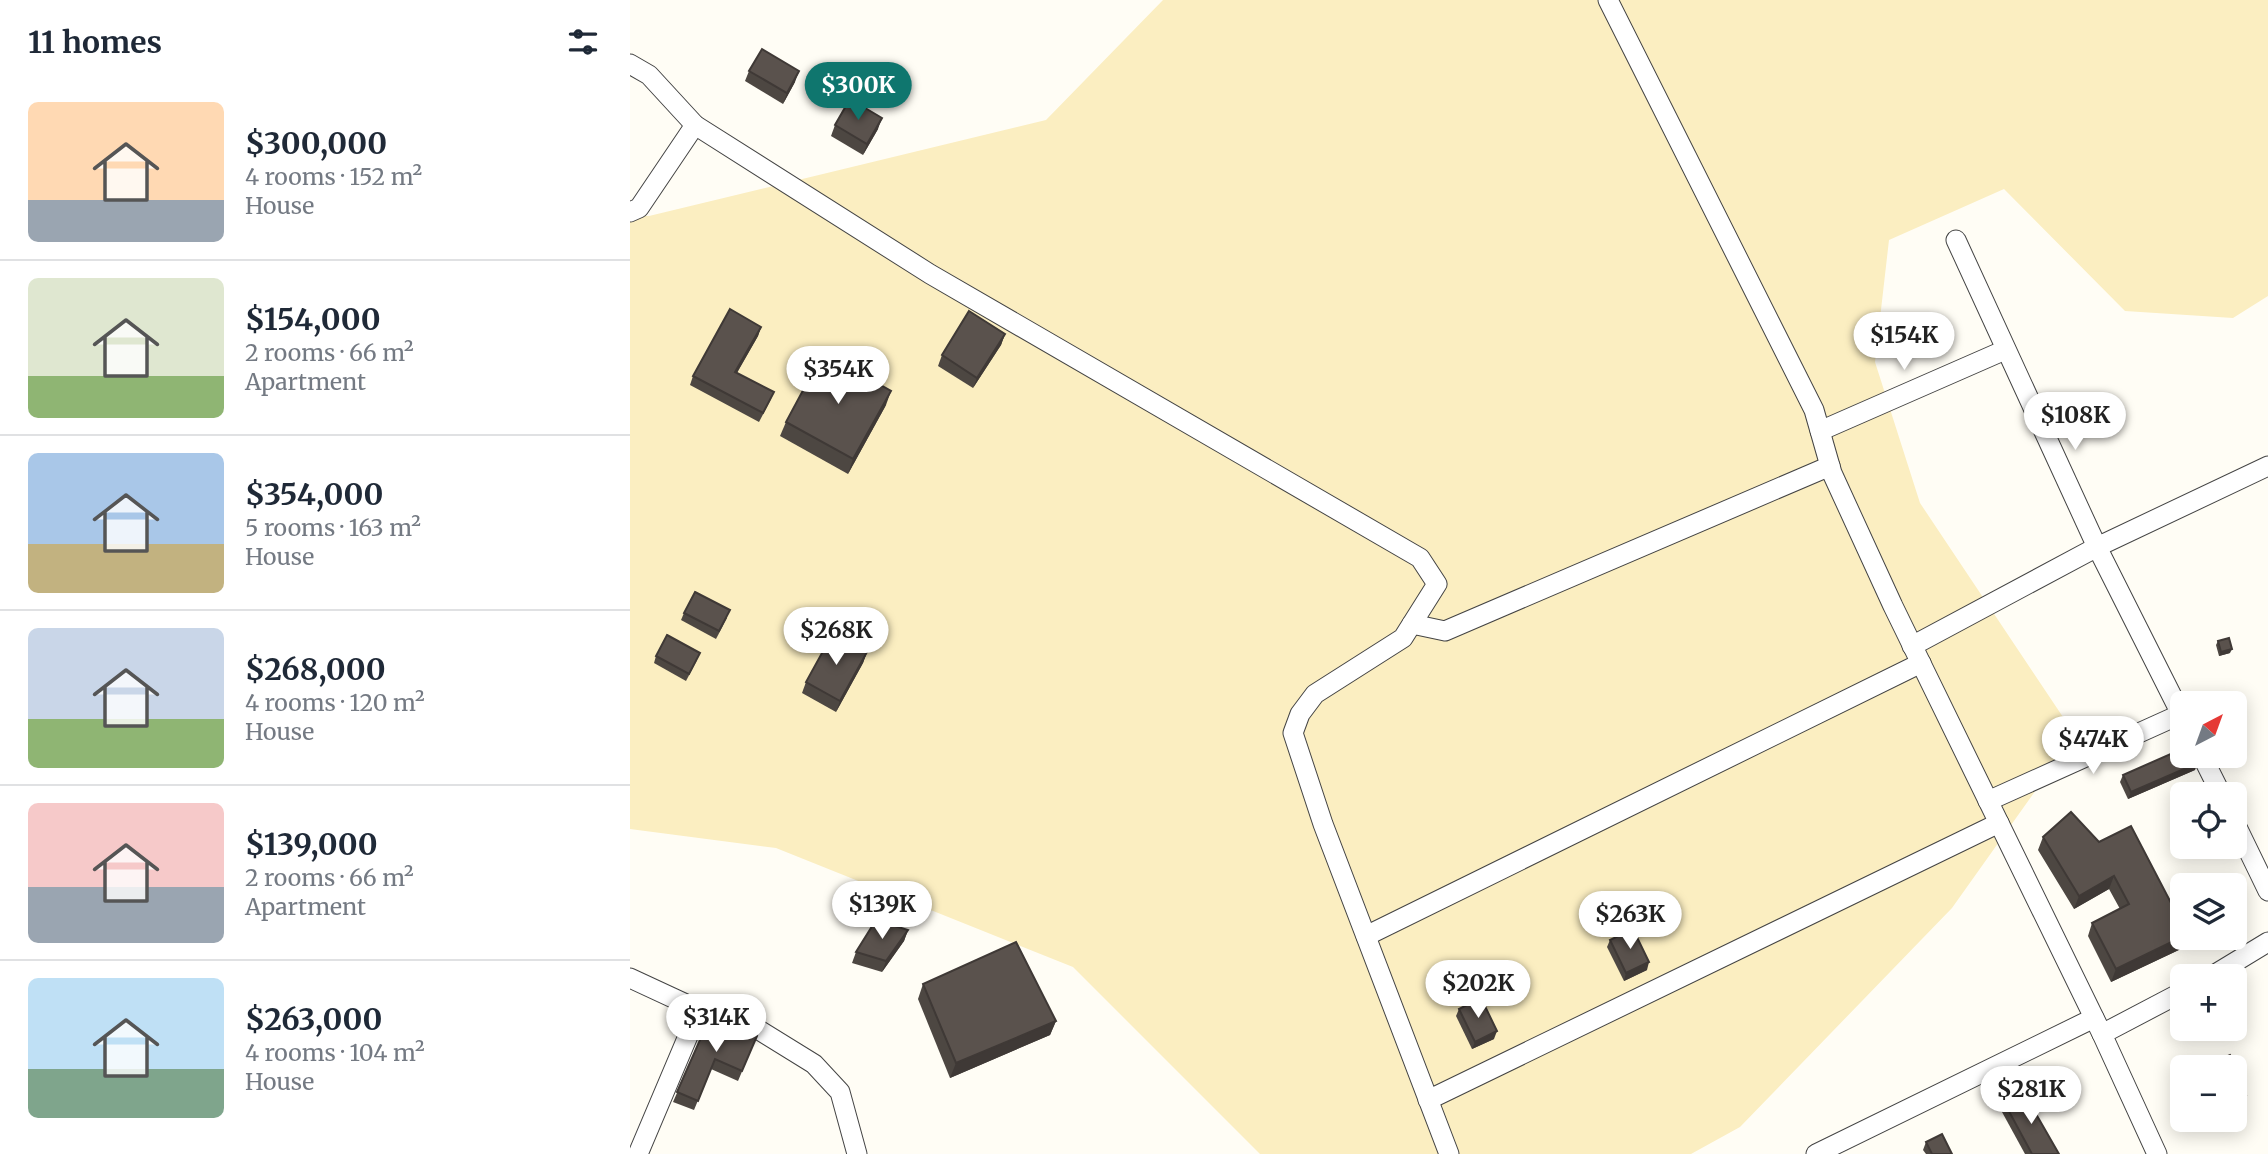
<!DOCTYPE html>
<meta charset="utf-8">
<style>
body{margin:0;font-family:Merriweather,serif;background:#f6f6f7;color:#1f2937;height:100vh;display:flex;flex-direction:column;font-size:26px;white-space:nowrap}
*{box-sizing:border-box;margin:0}
p{font-size:23px;color:#747a83}
.icon{flex:none;width:38px;height:38px;fill:none;stroke:currentColor;stroke-width:2;stroke-linecap:round;stroke-linejoin:round}
.map{position:relative;flex:1;overflow:hidden}
.side{display:flex;flex-direction:column;background:#fff;width:630px}
.side>*{flex:none}
.needle{width:46px;rotate:41deg}
.fabs{position:absolute;left:1540px;top:691px;display:grid;gap:14px}
.fabs a{display:grid;place-items:center;width:77px;height:77px;border-radius:10px;background:#fff;box-shadow:0 4px 18px #0003;font-size:35px}
.price{position:absolute;translate:-50% -60px;padding:0 16px;border-radius:24px;background:#fff;color:#222;font-size:23px;line-height:46px;filter:drop-shadow(0 2px 4px #0008)}
.price::after{content:'';position:absolute;left:50%;top:42px;width:21px;height:16px;margin-left:-10px;background:inherit;clip-path:polygon(0 0,100% 0,50% 100%)}
.price.selected{background:#0f766e;color:#fff}
ul{padding:0;list-style:none}
li{display:flex;align-items:center;gap:21px;height:175px;padding:0 28px}
li+li{border-top:2px solid #e0e1e3}
li span{display:grid;place-items:center;flex:none;width:196px;height:140px;border-radius:10px;color:#555}
li>.icon{margin-inline-start:auto}
span .icon{width:84px;height:84px;fill:#fffc;stroke-width:1}
li b{font-size:30px}
h2{display:flex;justify-content:space-between;align-items:center;height:84px;padding:0 28px;font-size:30px}
main{display:flex;flex:1;min-height:0}
.map>svg:first-child{display:block}
.sand{fill:#fbeec1}
.lines{fill:none;stroke-linecap:round;stroke-linejoin:round}
.minor-casing{stroke:#444;stroke-width:21}
.minor{stroke:#fff;stroke-width:19}
.wall{fill:#4d4742}
.shaded-wall{fill:#3f3936}
.building{fill:#5a524d;stroke:#3f3936;stroke-width:2}
</style>
<main>
<section class="side">
<h2>11 homes<svg class="icon" aria-label="filters" viewBox="0 0 24 24"><path d="M4 7h16M4 17h16"/><circle cx="9" cy="7" r="2"/><circle cx="15" cy="17" r="2"/></svg></h2>
<ul>
<li><span style="background:linear-gradient(#ffd9b3 70%,#9aa5b1 0)"><svg class="icon" aria-label="home" viewBox="0 0 24 24"><path d="M3 11l9-7 9 7M6 9v11h12V9"/></svg></span><div><b>$300,000</b><p>4 rooms · 152 m²</p><p>House</p></div></li>
<li><span style="background:linear-gradient(#dfe7d0 70%,#8fb573 0)"><svg class="icon" aria-label="home" viewBox="0 0 24 24"><path d="M3 11l9-7 9 7M6 9v11h12V9"/></svg></span><div><b>$154,000</b><p>2 rooms · 66 m²</p><p>Apartment</p></div></li>
<li><span style="background:linear-gradient(#a9c7e8 65%,#c2b280 0)"><svg class="icon" aria-label="home" viewBox="0 0 24 24"><path d="M3 11l9-7 9 7M6 9v11h12V9"/></svg></span><div><b>$354,000</b><p>5 rooms · 163 m²</p><p>House</p></div></li>
<li><span style="background:linear-gradient(#c9d6e8 65%,#8fb573 0)"><svg class="icon" aria-label="home" viewBox="0 0 24 24"><path d="M3 11l9-7 9 7M6 9v11h12V9"/></svg></span><div><b>$268,000</b><p>4 rooms · 120 m²</p><p>House</p></div></li>
<li><span style="background:linear-gradient(#f6c9c9 60%,#9aa5b1 0)"><svg class="icon" aria-label="home" viewBox="0 0 24 24"><path d="M3 11l9-7 9 7M6 9v11h12V9"/></svg></span><div><b>$139,000</b><p>2 rooms · 66 m²</p><p>Apartment</p></div></li>
<li><span style="background:linear-gradient(#bfe0f5 65%,#7fa58c 0)"><svg class="icon" aria-label="home" viewBox="0 0 24 24"><path d="M3 11l9-7 9 7M6 9v11h12V9"/></svg></span><div><b>$263,000</b><p>4 rooms · 104 m²</p><p>House</p></div></li>
</ul>
</section>
<div class="map">
<svg width="1638" height="1154" viewBox="0 0 1638 1154">
<rect width="100%" height="100%" fill="#fffdf5"/>
<!-- sand -->
<polygon class="sand" points="533,0 1638,0 1638,296 1603,318 1495,311 1374,189 1259,240 1245,362 1290,503 1445,735 1322,908 1110,1127 1061,1154 630,1154 443,967 146,848 0,829 0,216 19,216 416,120"/>
<g class="lines">
<defs>
<g id="minor">
<polyline points="978,0 1184,410 1202,473 1263,606 1472,1034"/>
<polyline points="0,64 19,75 65,125 300,274 790,558 807,584 773,638 685,694 670,714 663,733 693,824 819,1154"/>
<polyline points="0,212 9,208 65,125"/>
<polyline points="1326,240 1467,547 1638,466"/>
<polyline points="1190,431 1375,350"/>
<polyline points="782,624 815,631 1200,466"/>
<polyline points="1282,646 1467,547 1552,716"/>
<polyline points="1572,756 1591,794"/>
<polyline points="1358,801 1551,714"/>
<polyline points="1605,823 1638,891"/>
<polyline points="736,936 1291,663"/>
<polyline points="1582,976 1638,942"/>
<polyline points="0,978 69,1010 121,1025 184,1064 210,1092 227,1154"/>
<polyline points="798,1100 1369,823"/>
<polyline points="8,1154 69,1010"/>
<polyline points="1186,1154 1464,1018"/>
<polyline points="1527,1154 1472,1034 1552,992"/>
</g>
</defs>
<!-- minor casing -->
<use href="#minor" class="minor-casing"/>
<!-- minor -->
<use href="#minor" class="minor"/>
</g>
<!-- wall -->
<g class="wall">
<polygon points="119,71 165,82 153,104 115,81"/>
<polygon points="205,125 248,129 233,155 201,136"/>
<polygon points="131,327 128,336 107,373 144,392 140,401 129,422 60,385 63,376"/>
<polygon points="375,334 371,345 343,388 308,366 312,355"/>
<polygon points="256,405 218,474 150,436 156,422"/>
<polygon points="54,613 97,618 86,639 51,620"/>
<polygon points="1588,641 1600,653 1589,656 1586,645"/>
<polygon points="237,652 233,663 206,712 172,693 176,682"/>
<polygon points="26,656 67,660 56,681 24,663"/>
<polygon points="1565,770 1498,799 1490,782 1493,775"/>
<polygon points="1441,812 1552,938 1557,938 1553,948 1481,982 1458,936 1462,923 1490,909 1479,889 1444,909 1408,850 1413,837"/>
<polygon points="278,930 274,941 252,972 222,963 226,952"/>
<polygon points="980,940 1017,970 994,981 977,947"/>
<polygon points="293,984 426,1021 420,1035 320,1078 288,999"/>
<polygon points="829,1009 864,1039 842,1049 826,1016"/>
<polygon points="81,1015 127,1036 108,1081 81,1069 64,1110 43,1102"/>
<polygon points="1375,1104 1429,1154 1395,1154 1372,1112"/>
<polygon points="1296,1142 1322,1154 1296,1154 1293,1150"/>
</g>
<!-- shaded-wall -->
<g class="shaded-wall">
<polygon points="169,71 165,82 153,104 157,93"/>
<polygon points="252,118 248,129 233,155 237,144"/>
<polygon points="131,327 128,336 102,381 105,372"/>
<polygon points="375,334 371,345 343,388 347,378"/>
<polygon points="261,391 256,405 218,474 223,459"/>
<polygon points="1602,649 1600,653 1589,656 1591,652"/>
<polygon points="237,652 233,663 206,712 210,701"/>
<polygon points="1568,763 1565,770 1498,799 1501,792"/>
<polygon points="1484,876 1479,889 1444,909 1449,896"/>
<polygon points="278,930 274,941 252,972 256,961"/>
<polygon points="1552,937 1557,938 1553,948 1481,982 1486,969"/>
<polygon points="1019,962 1017,970 994,981 996,973"/>
<polygon points="426,1021 420,1035 320,1078 326,1063"/>
<polygon points="867,1031 864,1039 842,1049 845,1042"/>
<polygon points="1616,1095 1614,1102 1605,1106 1605,1100"/>
</g>
<!-- building -->
<g class="building">
<polygon points="132,49 169,71 157,93 119,71"/>
<polygon points="220,99 252,118 237,144 205,125"/>
<polygon points="100,309 131,327 105,372 144,392 133,413 63,376"/>
<polygon points="339,311 375,334 347,378 312,355"/>
<polygon points="193,353 261,391 223,459 156,422"/>
<polygon points="65,592 100,610 89,631 54,613"/>
<polygon points="203,633 237,652 210,701 176,682"/>
<polygon points="37,635 70,653 59,674 26,656"/>
<polygon points="1599,638 1602,649 1591,652 1588,641"/>
<polygon points="1552,749 1552,756 1566,756 1568,763 1501,792 1493,775"/>
<polygon points="1441,812 1469,842 1501,826 1552,924 1552,937 1486,969 1462,923 1499,904 1484,876 1449,896 1413,837"/>
<polygon points="246,920 278,930 256,961 226,952"/>
<polygon points="1003,929 1019,962 996,973 980,940"/>
<polygon points="386,942 426,1021 326,1063 293,984"/>
<polygon points="851,998 867,1031 845,1042 829,1009"/>
<polygon points="81,1015 127,1036 112,1071 85,1059 68,1101 47,1092"/>
<polygon points="1600,1055 1616,1095 1605,1100 1605,1068 1575,1068 1574,1066"/>
<polygon points="1394,1093 1429,1154 1402,1154 1375,1104"/>
<polygon points="1312,1134 1322,1154 1302,1154 1296,1142"/>
</g>
</svg>
<div class="fabs">
<a><svg class="needle" viewBox="-14 -14 28 28"><path d="M0-13l5 13h-10z" fill="#e53935"/><path d="M0 13l5-13h-10z" fill="#747a83"/></svg></a>
<a><svg class="icon" aria-label="locate" viewBox="0 0 24 24"><circle cx="12" cy="12" r="6"/><path d="M12 2v4M12 18v4M2 12h4M18 12h4"/></svg></a>
<a><svg class="icon" aria-label="layers" viewBox="0 0 24 24"><path d="M12 4l9 5-9 5-9-5zM3 14l9 5 9-5"/></svg></a>
<a>+</a>
<a>−</a>
</div>
<b class="price selected" style="left:228px;top:122px">$300K</b>
<b class="price" style="left:1274px;top:372px">$154K</b>
<b class="price" style="left:208px;top:406px">$354K</b>
<b class="price" style="left:1445px;top:452px">$108K</b>
<b class="price" style="left:206px;top:667px">$268K</b>
<b class="price" style="left:1463px;top:776px">$474K</b>
<b class="price" style="left:252px;top:941px">$139K</b>
<b class="price" style="left:1000px;top:951px">$263K</b>
<b class="price" style="left:848px;top:1020px">$202K</b>
<b class="price" style="left:86px;top:1054px">$314K</b>
<b class="price" style="left:1401px;top:1126px">$281K</b>
</div>
</main>
